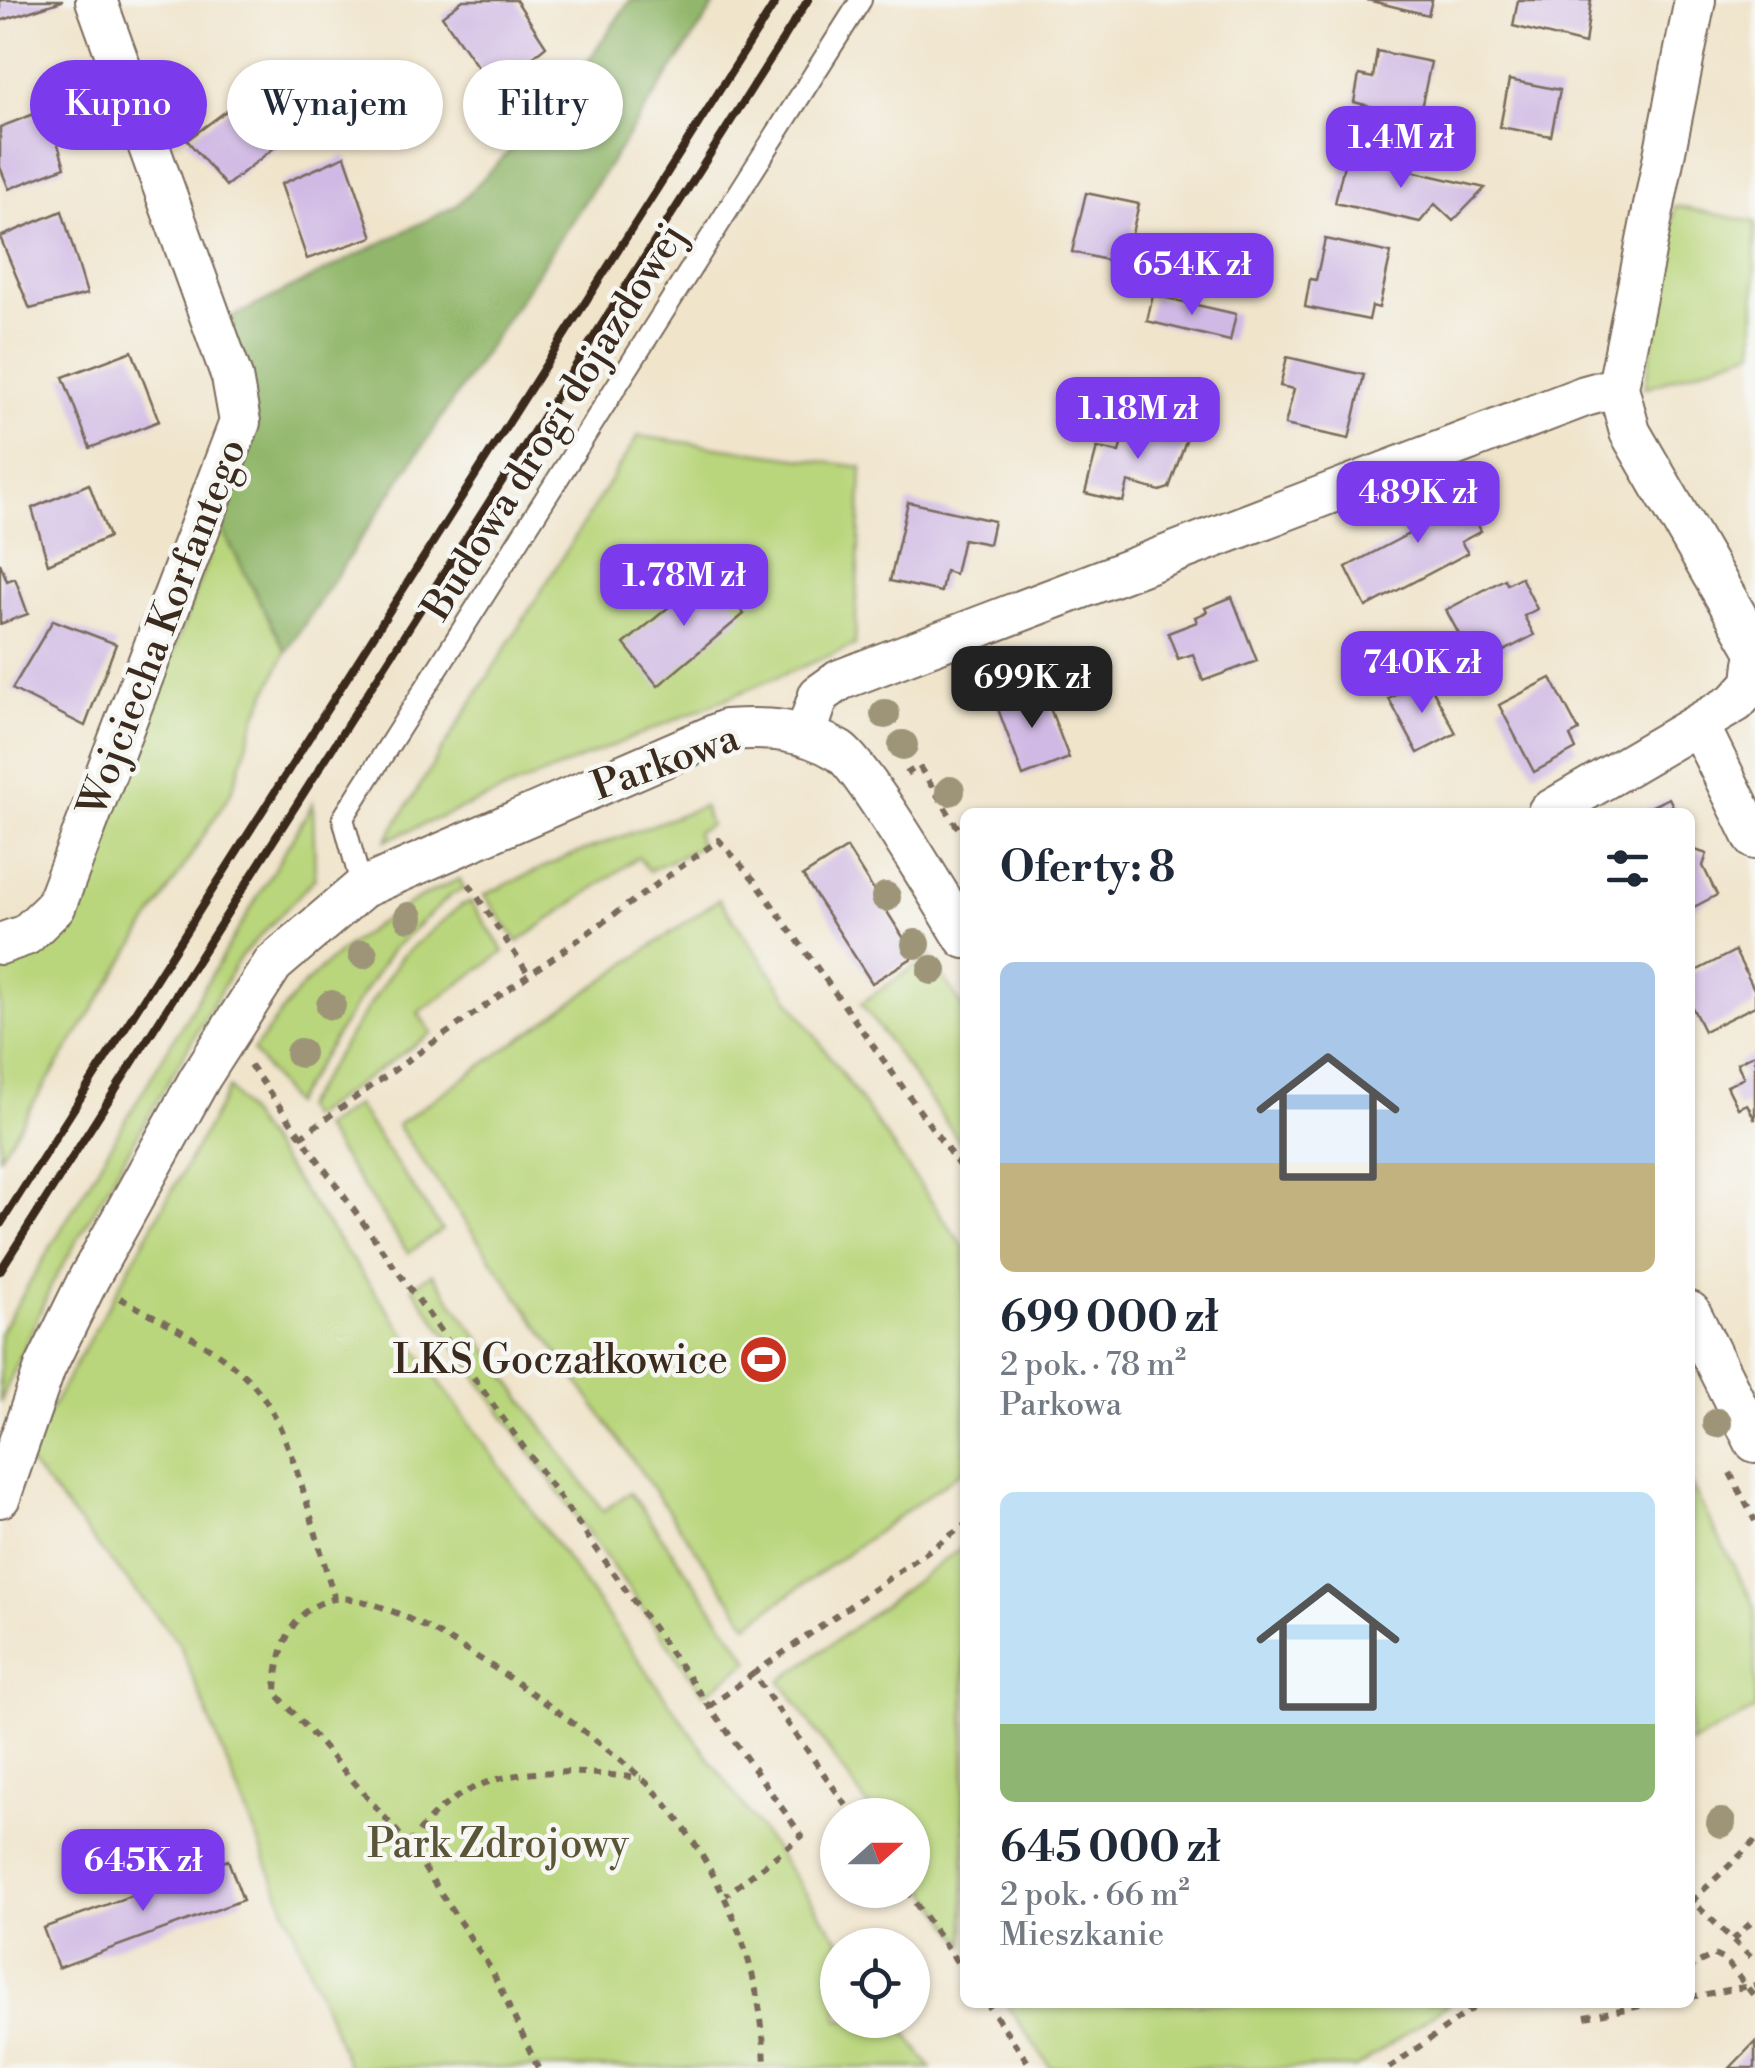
<!DOCTYPE html>
<html lang="pl">
<meta charset="utf-8">
<style>
body{margin:0;font-family:"Libre Bodoni",serif;background:#f6f6f7;color:#1f2937;height:100vh;display:flex;flex-direction:column;font-size:38px;white-space:nowrap}
*{box-sizing:border-box;margin:0}
p{font-size:32px;color:#747a83}
.icon{flex:none;width:55px;height:55px;fill:none;stroke:currentColor;stroke-width:2;stroke-linecap:round;stroke-linejoin:round}
.map{position:relative;flex:1;overflow:hidden}
.drawer{position:absolute;left:960px;top:808px;width:735px;height:1200px;display:flex;flex-direction:column;background:#fff;border-radius:15px;box-shadow:0 2px 8px #0004}
.drawer>*{flex:none}
.top-card{position:absolute;left:30px;top:60px;width:780px;height:90px;display:flex;gap:20px}
.needle{width:65px;rotate:69deg}
.controls{position:absolute;left:820px;top:1798px;display:grid;gap:20px}
.controls a{display:grid;place-items:center;width:110px;height:110px;border-radius:50%;background:#fff;box-shadow:0 2px 8px #0004;font-size:50px}
.price{position:absolute;translate:-50% -85px;padding:0 22px;border-radius:20px;background:#7c3aed;color:#fff;font-size:32px;line-height:65px;filter:drop-shadow(0 2px 5px #0008)}
.price::after{content:'';position:absolute;left:50%;top:60px;width:30px;height:22px;margin-left:-15px;background:inherit;clip-path:polygon(0 0,100% 0,50% 100%)}
.price.current{background:#222;color:#fff}
ul{padding:0;list-style:none}
li{display:grid;align-content:center;gap:20px;height:530px;padding:0 40px}
li span{display:grid;place-items:center;height:310px;border-radius:15px;color:#555}
li>.icon{margin-inline-start:auto}
span .icon{width:180px;height:180px;fill:#fffc;stroke-width:1}
li b{font-size:42px}
h2{display:flex;justify-content:space-between;align-items:center;height:120px;padding:0 40px;font-size:42px}
.pill{padding:0 35px;border-radius:45px;background:#fff;box-shadow:0 2px 8px #0004;font-size:35px;line-height:90px}
.pill.current{background:#7c3aed;color:#fff}
.map>svg:first-child{display:block}
.green{fill:#b9d67c;stroke:#7a804d;stroke-width:2.5}
.forest{fill:#92b76c;stroke:#667045;stroke-width:2.5}
.building{fill:#d0b9e4}
.lines{fill:none;stroke-linecap:round;stroke-linejoin:round}
.service-casing{stroke:#7a6b5b;stroke-width:24}
.minor-casing{stroke:#7a6b5b;stroke-width:44}
.path{stroke:#7a6b5b;stroke-width:6;stroke-dasharray:8 8;stroke-linecap:butt}
.service{stroke:#fff;stroke-width:20}
.minor{stroke:#fff;stroke-width:40}
.rail{stroke:#3b2a1e;stroke-width:8}
.tree{fill:#9e9579}
.labels{text-anchor:middle;stroke-width:9;stroke-linejoin:round;paint-order:stroke}
.street-label{font-size:40px;fill:#3b2a1e;stroke:#f6f6f2}
.poi-label{font-size:40px;fill:#3b2a1e;stroke:#f6f6f2;text-anchor:end}
.park-label{font-size:40px;fill:#5a5536;stroke:#f6f6f2}
</style>
<div class="map">
<svg width="1755" height="2068" viewBox="0 0 1755 2068">
<rect width="100%" height="100%" fill="#f6f6f2"/>
<filter id="ink" filterUnits="userSpaceOnUse"><feTurbulence type="fractalNoise" baseFrequency=".01" numOctaves="2"/><feDisplacementMap in="SourceGraphic" scale="20" xChannelSelector="R" yChannelSelector="G"/><feConvolveMatrix kernelMatrix="1 2 1 2 8 2 1 2 1" color-interpolation-filters="sRGB"/></filter>
<filter id="wash" filterUnits="userSpaceOnUse"><feTurbulence type="fractalNoise" baseFrequency=".0048" numOctaves="4" result="noise"/><feDisplacementMap in="SourceGraphic" scale="40" xChannelSelector="R" yChannelSelector="G"/><feGaussianBlur stdDeviation="2.25" result="paint"/><feColorMatrix in="noise" values="0 0 0 0 0 0 0 0 0 0 0 0 0 0 0 0 0 1.4 0 .05"/><feComposite in="paint" operator="in"/></filter>
<g filter="url(#wash)">
<rect width="100%" height="100%" fill="#f0e4cb"/>
<!-- green -->
<g class="green">
<polygon points="1675,206 1755,222 1755,350 1645,388"/>
<polygon points="638,436 862,467 855,645 386,840"/>
<polygon points="220,525 286,652 257,714 232,791 0,1156 0,965 50,947 84,894"/>
<polygon points="313,803 315,878 240,957 52,1284 0,1403 0,1333"/>
<path d="M703,806L710,825L696,832L700,846C682,858 666,861 649,871L638,857L518,942L484,895L564,858Z"/>
<path d="M460,879L464,889L452,894L391,950L292,1104L253,1051C270,1029 286,1003 306,983C347,941 406,901 460,879Z"/>
<polygon points="719,899 965,1249 965,1469 748,1624 397,1125"/>
<polygon points="471,902 504,952 418,1013 432,1033 309,1118 302,1108 401,957 461,905"/>
<polygon points="930,956 965,1011 965,1149 861,1003"/>
<polygon points="229,1088 843,1945 838,1945 838,2020 897,2020 931,2068 349,2068 179,1643 24,1457"/>
<polygon points="356,1105 442,1230 408,1253 322,1128"/>
<polygon points="432,1273 603,1511 630,1492 750,1661 704,1694 412,1287"/>
<polygon points="1690,1483 1755,1606 1755,1710 1690,1744"/>
<polygon points="965,1545 965,1945 913,1870 912,1815 874,1815 781,1681"/>
<polygon points="1005,2003 1450,2003 1356,2068 1051,2068"/>
</g>
<!-- forest -->
<polygon class="forest" points="630,0 718,0 286,652 220,525 229,319 457,205 567,92"/>
<g id="blocks">
<!-- building -->
<g class="building">
<polygon points="0,0 62,0 62,1 0,21"/>
<polygon points="463,0 516,0 546,46 493,89 442,16"/>
<polygon points="1367,0 1432,0 1428,15"/>
<polygon points="1518,0 1591,0 1585,44 1513,26"/>
<polygon points="1377,51 1431,62 1420,113 1393,108 1392,112 1354,102 1359,75 1373,78"/>
<polygon points="1509,80 1560,90 1551,136 1500,127"/>
<polygon points="264,83 299,128 226,186 187,140"/>
<polygon points="47,109 65,167 9,189 0,167 0,127"/>
<polygon points="345,156 373,237 307,259 281,184"/>
<polygon points="1346,156 1485,188 1453,221 1435,204 1420,222 1335,203"/>
<polygon points="1086,193 1139,204 1128,250 1118,248 1115,262 1072,252"/>
<polygon points="62,211 87,294 30,309 0,237"/>
<polygon points="1325,239 1391,253 1379,308 1372,306 1369,320 1305,307 1310,279 1316,280"/>
<polygon points="1153,295 1236,314 1230,341 1147,321"/>
<polygon points="132,351 159,421 90,448 63,377"/>
<polygon points="1287,357 1364,375 1349,439 1285,425 1294,389 1280,386"/>
<polygon points="1156,423 1189,432 1169,488 1160,491 1128,482 1123,502 1085,493 1097,448 1119,452 1127,424 1154,431"/>
<polygon points="1455,481 1481,531 1461,542 1468,553 1366,607 1346,567 1416,530 1405,508"/>
<polygon points="89,484 109,537 48,564 32,508"/>
<polygon points="908,502 994,521 989,544 963,539 955,574 945,571 941,592 890,581"/>
<polygon points="0,563 7,581 15,578 28,614 0,624"/>
<polygon points="710,573 744,614 658,686 624,644"/>
<polygon points="1521,577 1537,609 1524,616 1534,635 1476,666 1446,610 1505,579 1507,584"/>
<polygon points="1232,597 1257,661 1203,681 1193,654 1178,659 1168,633 1197,622 1195,617 1207,612 1205,608"/>
<polygon points="53,620 116,644 85,726 12,689"/>
<polygon points="1551,678 1579,731 1570,736 1576,749 1534,772 1499,705"/>
<polygon points="1427,679 1456,733 1418,753 1389,699"/>
<polygon points="1029,688 1033,699 1045,695 1069,758 1023,776 995,701"/>
<polygon points="1669,798 1676,812 1640,812"/>
<polygon points="1690,840 1695,850 1707,854 1703,866 1717,895 1690,909"/>
<polygon points="847,848 915,956 872,983 803,876"/>
<polygon points="1735,951 1755,991 1755,1006 1704,1031 1690,1003 1690,974"/>
<polygon points="1755,1054 1755,1120 1747,1104 1738,1108 1727,1086 1744,1078 1737,1063"/>
<polygon points="228,1860 243,1900 58,1968 43,1928"/>
<polygon points="1755,2042 1755,2068 1730,2068"/>
</g>
</g>
</g>
<g filter="url(#ink)">
<use href="#blocks" fill-opacity="0" stroke="#7a6b5b" stroke-width="2.5"/>
<g class="lines">
<defs>
<polyline id="service" points="362,888 343,818 861,0"/>
<g id="minor">
<polyline points="1695,0 1618,387 1630,432 1755,648"/>
<polyline points="1699,726 1755,839"/>
<polyline points="806,734 819,695 840,680 1585,396 1618,387"/>
<polyline points="1548,812 1736,702 1753,683 1755,663"/>
<polyline points="0,944 26,935 55,907 240,422 232,377 96,0"/>
<polyline points="1690,1312 1755,1442"/>
<path d="M0,1497L45,1368L89,1278L200,1078L273,964L362,888L726,730C766,727 803,729 839,751C862,765 945,906 965,938"/>
</g>
</defs>
<!-- service casing -->
<use href="#service" class="service-casing"/>
<!-- minor casing -->
<use href="#minor" class="minor-casing"/>
<!-- path -->
<g class="path">
<polyline points="906,774 919,766 965,839"/>
<polyline points="469,884 529,975"/>
<polyline points="250,1065 802,1836 726,1895"/>
<polyline points="300,1137 719,840 755,881 965,1174"/>
<path d="M120,1298C167,1324 228,1351 261,1394C294,1438 317,1544 335,1599"/>
<polyline points="1730,1473 1755,1521"/>
<polyline points="753,1674 965,1525"/>
<polyline points="709,1707 753,1674 853,1815"/>
<polyline points="1755,1841 1692,1901 1755,1961"/>
<path d="M409,1845C467,1759 550,1769 641,1778"/>
<polyline points="906,1890 965,1973"/>
<polyline points="1733,1940 1755,1919"/>
<polyline points="1690,1973 1693,1965 1714,1955 1726,1961 1755,1997"/>
<polyline points="1690,1997 1755,1985"/>
<polyline points="986,2002 1032,2068"/>
<polyline points="1585,2017 1661,2002"/>
<path d="M538,2068L491,1969L409,1845L276,1693C277,1654 288,1608 334,1599C398,1587 590,1732 639,1776C657,1791 675,1814 688,1834C736,1904 763,1983 765,2068"/>
<polyline points="1389,2068 1482,2002"/>
</g>
<!-- service -->
<use href="#service" class="service"/>
<!-- minor -->
<use href="#minor" class="minor"/>
<!-- rail -->
<g class="rail">
<polyline points="0,1225 777,0"/>
<polyline points="0,1271 808,0"/>
</g>
</g>
<!-- trees -->
<g class="tree">
<circle cx="885" cy="714" r="15"/>
<circle cx="903" cy="745" r="15"/>
<circle cx="950" cy="791" r="15"/>
<circle cx="886" cy="897" r="15"/>
<circle cx="409" cy="917" r="15"/>
<circle cx="916" cy="944" r="15"/>
<circle cx="363" cy="954" r="15"/>
<circle cx="932" cy="970" r="15"/>
<circle cx="331" cy="1005" r="15"/>
<circle cx="300" cy="1053" r="15"/>
<circle cx="1717" cy="1423" r="15"/>
<circle cx="1721" cy="1823" r="15"/>
</g>
</g>
<!-- icons -->
<defs>
<symbol id="stadium-disc" viewBox="-11 -11 22 22"><circle r="9.5" fill="#c8321e" stroke="#f6f6f2"/><path d="M0-5a6.5 5 0 1 0 0 10a6.5 5 0 1 0 0-10ZM-3.5-1.8h7v3.6h-7Z" fill="#fff"/></symbol>
</defs>
<g fill-rule="evenodd">
<use href="#stadium-disc" x="736" y="1332" width="55" height="55"/>
</g>
<g class="labels">
<!-- street labels -->
<g class="street-label">
<text transform="translate(553 421) rotate(-58)" y="14">Budowa drogi dojazdowej</text>
<text transform="translate(161 627) rotate(-69)" y="14">Wojciecha Korfantego</text>
<text transform="translate(665 761) rotate(-20)" y="14">Parkowa</text>
</g>
<!-- poi labels -->
<g class="poi-label">
<text x="728" y="1373">LKS Goczałkowice</text>
</g>
<!-- park labels -->
<g class="park-label">
<text x="498" y="1857">Park Zdrojowy</text>
</g>
</g>
</svg>
<div class="controls">
<a><svg class="needle" viewBox="-14 -14 28 28"><path d="M0-13l5 13h-10z" fill="#e53935"/><path d="M0 13l5-13h-10z" fill="#747a83"/></svg></a>
<a><svg class="icon" aria-label="locate" viewBox="0 0 24 24"><circle cx="12" cy="12" r="6"/><path d="M12 2v4M12 18v4M2 12h4M18 12h4"/></svg></a>
</div>
<b class="price" style="left:1401px;top:191px">1.4M zł</b>
<b class="price" style="left:1192px;top:318px">654K zł</b>
<b class="price" style="left:1138px;top:462px">1.18M zł</b>
<b class="price" style="left:1418px;top:546px">489K zł</b>
<b class="price" style="left:684px;top:629px">1.78M zł</b>
<b class="price" style="left:1422px;top:716px">740K zł</b>
<b class="price current" style="left:1032px;top:731px">699K zł</b>
<b class="price" style="left:143px;top:1914px">645K zł</b>
<div class="top-card">
<a class="pill current">Kupno</a>
<a class="pill">Wynajem</a>
<a class="pill">Filtry</a>
</div>
<section class="drawer">
<h2>Oferty: 8<svg class="icon" aria-label="filters" viewBox="0 0 24 24"><path d="M4 7h16M4 17h16"/><circle cx="9" cy="7" r="2"/><circle cx="15" cy="17" r="2"/></svg></h2>
<ul>
<li><span style="background:linear-gradient(#a9c7e8 65%,#c2b280 0)"><svg class="icon" aria-label="home" viewBox="0 0 24 24"><path d="M3 11l9-7 9 7M6 9v11h12V9"/></svg></span><div><b>699 000 zł</b><p>2 pok. · 78 m²</p><p>Parkowa</p></div></li>
<li><span style="background:linear-gradient(#bfe0f5 75%,#8fb573 0)"><svg class="icon" aria-label="home" viewBox="0 0 24 24"><path d="M3 11l9-7 9 7M6 9v11h12V9"/></svg></span><div><b>645 000 zł</b><p>2 pok. · 66 m²</p><p>Mieszkanie</p></div></li>
</ul>
</section>
</div>
